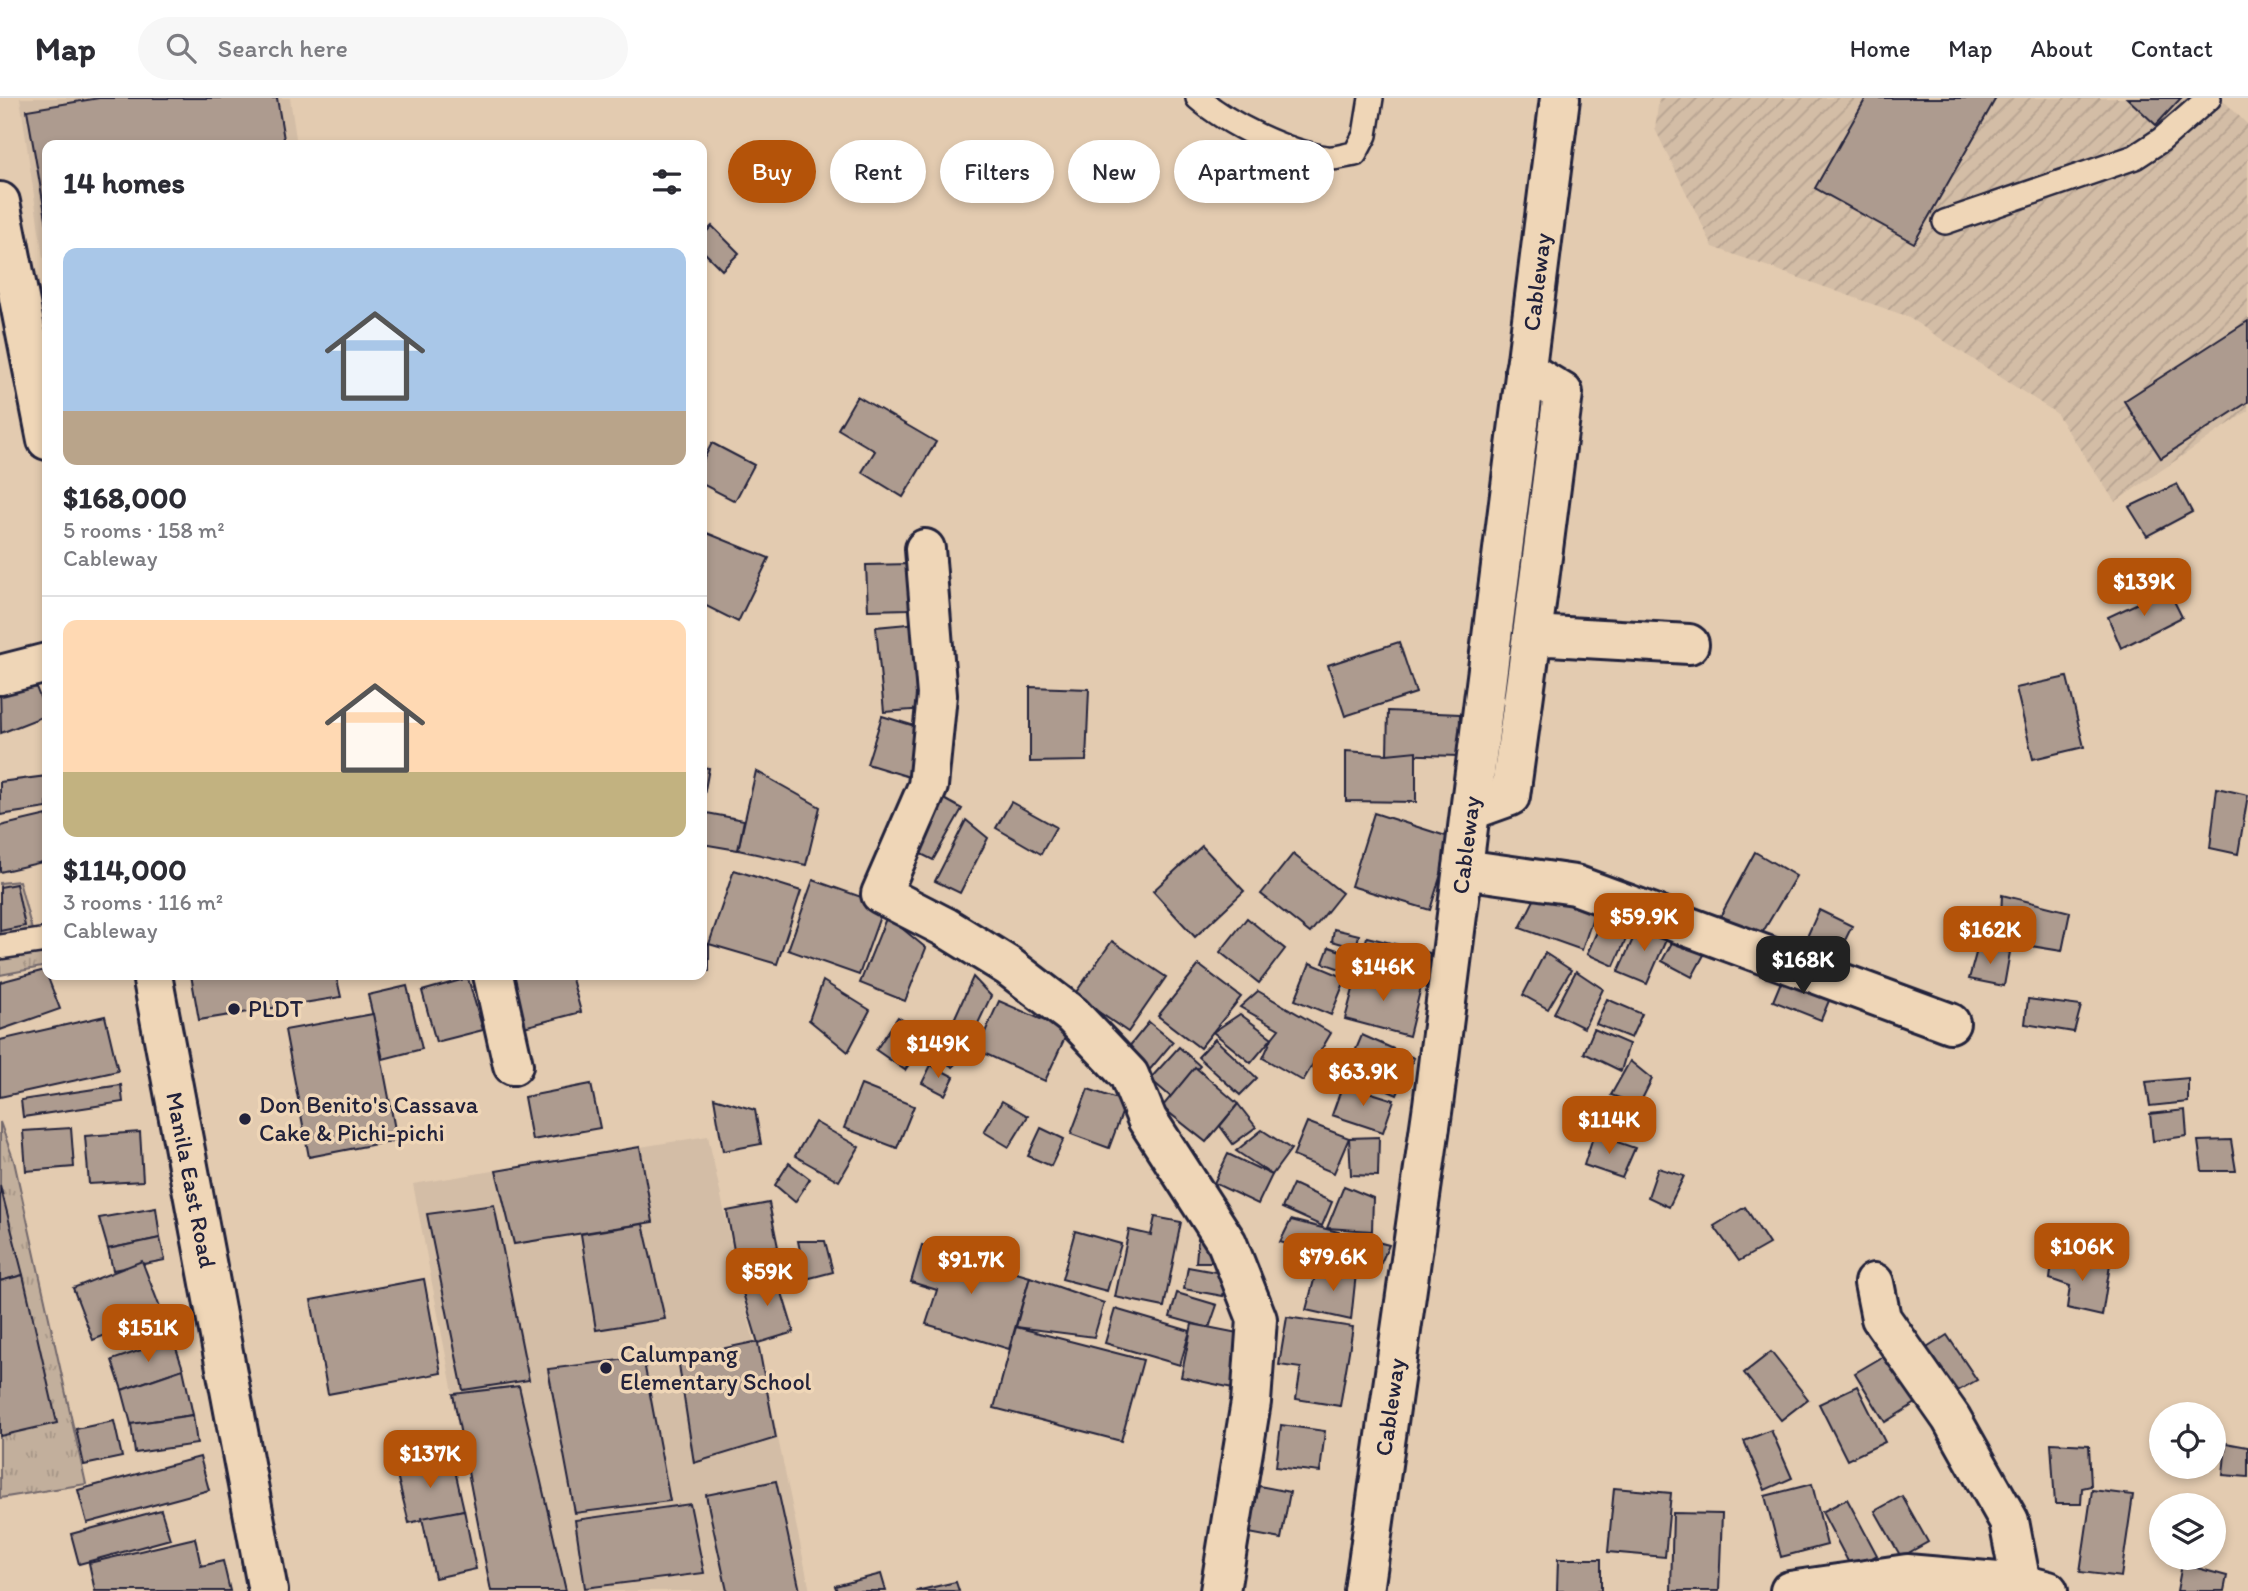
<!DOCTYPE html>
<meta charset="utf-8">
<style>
body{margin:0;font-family:Itim,sans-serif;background:#f7f7f7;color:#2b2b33;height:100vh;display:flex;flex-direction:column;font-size:26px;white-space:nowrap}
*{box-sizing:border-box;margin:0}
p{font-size:23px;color:#7c7c81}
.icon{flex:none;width:38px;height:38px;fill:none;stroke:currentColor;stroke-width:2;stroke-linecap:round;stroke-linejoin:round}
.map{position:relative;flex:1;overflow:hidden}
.sheet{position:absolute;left:42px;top:42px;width:665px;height:840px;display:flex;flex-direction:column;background:#fff;border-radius:14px;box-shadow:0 4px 10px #0003}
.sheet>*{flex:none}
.guide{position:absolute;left:728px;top:42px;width:665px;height:63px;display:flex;gap:14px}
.fabs{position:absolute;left:2149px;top:1304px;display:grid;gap:14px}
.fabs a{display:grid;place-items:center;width:77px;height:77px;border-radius:50%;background:#fff;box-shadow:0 4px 10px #0003;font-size:35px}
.price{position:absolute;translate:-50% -60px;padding:0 16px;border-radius:14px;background:#b45309;color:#fff;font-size:23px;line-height:46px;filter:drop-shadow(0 2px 4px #0008)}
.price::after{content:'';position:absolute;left:50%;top:42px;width:21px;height:16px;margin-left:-10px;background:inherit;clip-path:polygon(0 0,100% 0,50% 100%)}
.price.on{background:#222;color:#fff}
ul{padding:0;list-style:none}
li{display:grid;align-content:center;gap:14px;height:371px;padding:0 21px}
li+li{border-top:2px solid #e1e1e2}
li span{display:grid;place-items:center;height:217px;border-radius:14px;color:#555}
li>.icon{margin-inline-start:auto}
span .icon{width:126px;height:126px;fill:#fffc;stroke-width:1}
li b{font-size:30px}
h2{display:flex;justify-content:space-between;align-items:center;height:84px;padding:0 21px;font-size:30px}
.chip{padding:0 24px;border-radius:32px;background:#fff;box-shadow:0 4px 10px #0003;font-size:24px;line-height:63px}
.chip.on{background:#b45309;color:#fff}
header{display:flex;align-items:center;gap:42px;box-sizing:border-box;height:98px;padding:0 35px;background:#fff;border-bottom:2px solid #e1e1e2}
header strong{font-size:33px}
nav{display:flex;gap:38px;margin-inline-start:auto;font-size:24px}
.search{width:490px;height:63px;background:#f7f7f7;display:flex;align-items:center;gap:18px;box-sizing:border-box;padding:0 24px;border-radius:38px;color:#7c7c81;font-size:26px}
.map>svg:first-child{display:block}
.built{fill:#d3bda6}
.industrial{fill:url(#industrial-furrows)}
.grass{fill:url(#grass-tufts);stroke:#72686c;stroke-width:2}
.building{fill:#ad9b8f;stroke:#22223b;stroke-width:2}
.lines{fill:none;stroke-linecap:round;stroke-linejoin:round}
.service-casing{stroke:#22223b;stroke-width:28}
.minor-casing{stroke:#22223b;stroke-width:44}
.tertiary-casing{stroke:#22223b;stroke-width:44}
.secondary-casing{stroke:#22223b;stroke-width:44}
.service{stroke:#efd6b7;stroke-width:23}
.minor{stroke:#efd6b7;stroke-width:38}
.tertiary{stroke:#efd6b7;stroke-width:38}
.secondary{stroke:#efd6b7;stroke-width:38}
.poi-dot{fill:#22223b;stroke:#efd6b7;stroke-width:2.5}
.labels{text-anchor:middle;stroke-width:7;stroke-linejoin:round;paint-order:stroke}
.street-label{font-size:24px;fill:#22223b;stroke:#efd6b7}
.poi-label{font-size:24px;fill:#22223b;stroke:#efd6b7;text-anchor:start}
</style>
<header>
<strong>Map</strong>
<div class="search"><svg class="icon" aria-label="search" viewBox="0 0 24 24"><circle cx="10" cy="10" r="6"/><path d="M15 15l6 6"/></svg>Search here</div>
<nav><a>Home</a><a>Map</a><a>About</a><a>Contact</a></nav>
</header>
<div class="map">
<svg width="2248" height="1493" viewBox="0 0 2248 1493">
<defs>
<pattern id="industrial-furrows" width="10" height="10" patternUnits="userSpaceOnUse" patternTransform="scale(1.75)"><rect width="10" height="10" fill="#d3bda6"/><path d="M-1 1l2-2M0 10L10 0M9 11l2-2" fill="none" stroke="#b5a290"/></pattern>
<pattern id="grass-tufts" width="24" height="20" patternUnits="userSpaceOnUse" patternTransform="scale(1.75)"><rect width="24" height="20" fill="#c2af9c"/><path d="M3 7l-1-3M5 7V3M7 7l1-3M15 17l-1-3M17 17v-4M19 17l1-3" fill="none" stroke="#a69687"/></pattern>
</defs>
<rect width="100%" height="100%" fill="#e3cbb0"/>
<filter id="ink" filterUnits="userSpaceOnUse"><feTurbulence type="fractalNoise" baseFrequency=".0143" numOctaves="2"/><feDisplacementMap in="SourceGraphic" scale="14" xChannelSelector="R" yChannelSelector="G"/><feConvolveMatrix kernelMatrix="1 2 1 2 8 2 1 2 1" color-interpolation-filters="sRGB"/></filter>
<g filter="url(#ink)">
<!-- built -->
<g class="built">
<polygon points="20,0 290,0 297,47 47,47 47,159 43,160"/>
<polygon points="708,1038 740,1186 754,1244 758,1245 810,1493 491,1493 413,1086"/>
</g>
<!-- industrial -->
<polygon class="industrial" points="1659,0 2221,0 2248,27 2248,313 2115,404 2056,315 1906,218 1713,149 1655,31"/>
<!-- grass -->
<g class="grass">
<polygon points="19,783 32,832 47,830 47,868 0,877 0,785"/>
<polygon points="0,1024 14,1063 86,1386 0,1400"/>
</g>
<!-- building -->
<g class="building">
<polygon points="99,0 277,0 285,47 47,47 47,126 27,12"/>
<polygon points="1866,0 1996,0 1914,145 1815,90"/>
<polygon points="2127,0 2181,0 2156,27"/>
<polygon points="712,128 739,155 722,172 702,152 702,138"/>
<polygon points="2248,223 2248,304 2161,360 2124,303"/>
<polygon points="857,298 936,344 903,399 862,374 875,353 838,331"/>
<polygon points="712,345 754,367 735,403 702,386 702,364"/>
<polygon points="2177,386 2192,414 2147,438 2129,409"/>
<polygon points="702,433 769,460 738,524 702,506"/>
<polygon points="909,466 910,511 868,512 866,467"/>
<polygon points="2168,491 2182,519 2121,550 2108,519"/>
<polygon points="918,525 926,611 884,614 876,529"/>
<polygon points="1399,544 1416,595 1345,618 1328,567"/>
<polygon points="30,574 47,617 1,635 0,585"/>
<polygon points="2067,579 2084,649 2033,661 2016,590"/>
<polygon points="1030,589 1089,591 1086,663 1030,664"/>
<polygon points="1388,613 1460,616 1459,658 1387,656"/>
<polygon points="882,618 931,633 916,681 867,666"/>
<polygon points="1346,653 1387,656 1416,653 1416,704 1346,703"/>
<polygon points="702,669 709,670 702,708"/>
<polygon points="756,673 820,709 806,767 738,752"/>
<polygon points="47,678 47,710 0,717 0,684"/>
<polygon points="2217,690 2248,697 2238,756 2210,750"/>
<polygon points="944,701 962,711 933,762 915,753"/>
<polygon points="1011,704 1056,729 1041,756 996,730"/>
<polygon points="707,715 744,722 738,752 702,746"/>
<polygon points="1374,715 1452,740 1430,812 1351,788"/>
<polygon points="47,717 47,763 0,774 0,728"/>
<polygon points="966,722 988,740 960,795 935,783"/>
<polygon points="1202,748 1244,793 1195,839 1153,793"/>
<polygon points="1755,754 1796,778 1761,837 1720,819"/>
<polygon points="1293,756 1342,795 1310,835 1261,796"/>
<polygon points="734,772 801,793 777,866 709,846"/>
<polygon points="813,782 884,807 859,877 788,852"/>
<polygon points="1543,784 1597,807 1582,852 1520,830"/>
<polygon points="16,786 25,828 0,833 0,789"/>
<polygon points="2002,797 2070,814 2062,853 2000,843"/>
<polygon points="1607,811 1634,823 1614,868 1587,856"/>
<polygon points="1819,812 1852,828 1834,865 1802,850"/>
<polygon points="887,818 926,850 905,903 860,885"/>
<polygon points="1247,820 1285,851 1259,885 1220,854"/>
<polygon points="1641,823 1669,835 1647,886 1618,874"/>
<polygon points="1334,831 1359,837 1356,850 1332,843"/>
<polygon points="1367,839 1430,855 1421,889 1358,873"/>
<polygon points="1675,839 1705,855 1692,879 1662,863"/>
<polygon points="1112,843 1166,879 1128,934 1074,897"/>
<rect x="702" y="846" width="7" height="27"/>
<polygon points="1978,848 2010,854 2004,888 1969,881"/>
<polygon points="1329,849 1352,857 1346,873 1323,865"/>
<polygon points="1545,855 1571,872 1548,911 1523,897"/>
<polygon points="1310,865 1346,880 1331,917 1295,902"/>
<polygon points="1199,867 1241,899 1200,950 1158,918"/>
<polygon points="45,872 60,911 0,932 0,884"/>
<polygon points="1358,873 1421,889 1409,938 1345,921"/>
<polygon points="1576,873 1603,891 1584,930 1554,915"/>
<polygon points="1785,874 1833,893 1821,922 1773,903"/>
<polygon points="191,877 336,877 341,899 199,922"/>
<polygon points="505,877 571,877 581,914 520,930"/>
<polygon points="973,879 991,898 973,936 952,926"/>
<polygon points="468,880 483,932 436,944 422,893"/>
<polygon points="823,883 870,912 848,954 809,922"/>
<polygon points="407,888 422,951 383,961 368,897"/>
<polygon points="1258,893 1331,935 1303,983 1263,960 1272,940 1279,931 1240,909"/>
<polygon points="1607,901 1642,916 1631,940 1596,926"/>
<polygon points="2028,901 2081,908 2074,934 2025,926"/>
<polygon points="999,903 1068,933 1045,983 977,952"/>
<polygon points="373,916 397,1042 309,1059 285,932"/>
<polygon points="1240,916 1272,940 1251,965 1213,934"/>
<polygon points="105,918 118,973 0,999 0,942"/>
<polygon points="898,919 928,939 905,972 876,952"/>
<polygon points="1149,924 1173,944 1147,975 1124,955"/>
<polygon points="1594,931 1629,946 1621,973 1584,955"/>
<polygon points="946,935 967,947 953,969 933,958"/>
<polygon points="1362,937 1414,960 1397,997 1346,975"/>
<polygon points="1215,941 1257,980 1240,997 1198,959"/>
<polygon points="1179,949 1200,968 1171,999 1150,981"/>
<polygon points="1630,963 1652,981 1639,1007 1611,997"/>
<polygon points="931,967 954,979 945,997 922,985"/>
<polygon points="1195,969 1238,1006 1206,1044 1162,1009"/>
<polygon points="2188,980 2188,1004 2150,1008 2146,984"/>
<polygon points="591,986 600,1030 532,1042 524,999"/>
<polygon points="1343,986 1394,1002 1383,1034 1332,1017"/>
<polygon points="121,987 123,1004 23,1019 21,1002"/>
<polygon points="861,987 914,1008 897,1050 844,1030"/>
<polygon points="1088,991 1126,1004 1109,1050 1071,1036"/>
<polygon points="714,1000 755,1012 761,1046 723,1053"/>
<polygon points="1002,1003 1028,1018 1009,1049 984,1034"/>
<polygon points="1238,1006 1256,1029 1233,1046 1220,1028"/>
<polygon points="2185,1012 2187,1038 2153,1043 2150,1016"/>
<polygon points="815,1024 859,1049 839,1083 795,1058"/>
<polygon points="1307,1024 1349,1040 1334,1075 1293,1058"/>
<polygon points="71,1030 74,1069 26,1073 23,1033"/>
<polygon points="1041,1030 1064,1041 1051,1068 1028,1058"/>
<polygon points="1262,1032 1291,1051 1272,1077 1236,1053"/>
<polygon points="140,1034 143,1083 89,1086 85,1038"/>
<polygon points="1594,1036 1635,1050 1622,1080 1584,1067"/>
<polygon points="1379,1039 1378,1078 1351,1077 1349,1040"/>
<polygon points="2231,1042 2236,1073 2202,1073 2198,1043"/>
<polygon points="640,1049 653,1124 514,1146 496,1073"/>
<polygon points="1228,1056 1272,1077 1258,1106 1214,1085"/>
<polygon points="789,1065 810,1081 795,1104 775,1087"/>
<polygon points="1658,1070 1684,1078 1669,1109 1648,1099"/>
<polygon points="1293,1086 1332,1104 1322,1128 1282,1110"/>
<polygon points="0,1087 23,1177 0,1183"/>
<polygon points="1344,1088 1373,1100 1372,1133 1327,1130"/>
<polygon points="769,1105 778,1149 735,1158 727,1113"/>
<polygon points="494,1107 529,1282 463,1292 427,1116"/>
<polygon points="1745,1109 1769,1146 1739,1163 1714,1128"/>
<polygon points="156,1110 160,1140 108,1151 99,1120"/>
<polygon points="1155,1119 1181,1124 1164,1209 1115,1199 1129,1132 1151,1137"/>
<polygon points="1291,1122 1389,1147 1376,1176 1280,1144"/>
<polygon points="643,1126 665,1221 596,1232 581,1136"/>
<polygon points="1075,1133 1121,1146 1107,1193 1062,1181"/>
<polygon points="160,1140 165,1162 113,1172 108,1151"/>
<polygon points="1198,1141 1211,1146 1211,1164 1196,1164"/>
<polygon points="798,1143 825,1143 833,1174 806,1181"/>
<polygon points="922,1147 1030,1179 1009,1251 926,1226 937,1192 911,1184"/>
<polygon points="2053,1157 2110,1167 2102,1218 2067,1210 2070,1188 2050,1181"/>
<polygon points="142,1163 162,1215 93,1242 73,1190"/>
<polygon points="1318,1167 1356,1175 1351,1222 1306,1212"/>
<polygon points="1188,1169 1227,1176 1223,1198 1184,1191"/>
<polygon points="776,1175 794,1234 758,1245 740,1185"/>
<polygon points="23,1177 57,1325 0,1338 0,1183"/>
<polygon points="1030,1179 1104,1205 1094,1239 1016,1229"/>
<polygon points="424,1181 441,1275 328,1296 311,1202"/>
<polygon points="1177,1195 1217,1207 1209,1230 1170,1219"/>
<polygon points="1115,1211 1190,1233 1180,1267 1105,1245"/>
<polygon points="1287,1219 1353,1229 1340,1308 1296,1301 1301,1270 1279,1267"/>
<polygon points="1192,1226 1253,1238 1242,1292 1181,1279"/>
<polygon points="1016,1229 1143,1262 1121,1343 994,1310"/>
<polygon points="1947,1237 1977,1282 1947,1299 1919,1255"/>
<polygon points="173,1241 183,1271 122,1292 112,1262"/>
<polygon points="754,1244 758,1245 776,1340 694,1365 678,1260"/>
<polygon points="1894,1252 1924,1300 1885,1324 1855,1275"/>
<polygon points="1771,1254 1808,1301 1781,1322 1744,1275"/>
<polygon points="643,1259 670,1403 575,1415 548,1271"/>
<polygon points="183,1271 193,1317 131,1326 122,1292"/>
<polygon points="519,1288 566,1493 491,1493 453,1296"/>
<polygon points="1857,1288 1885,1344 1847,1362 1819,1306"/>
<polygon points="193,1317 197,1346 135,1355 131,1326"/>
<polygon points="114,1323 122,1359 84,1367 76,1331"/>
<polygon points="1281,1327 1325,1333 1320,1374 1276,1369"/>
<polygon points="1771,1332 1792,1380 1765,1392 1744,1343"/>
<polygon points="2051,1345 2089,1347 2091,1388 2082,1390 2081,1406 2055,1406"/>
<polygon points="2226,1345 2248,1349 2248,1379 2223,1377"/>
<polygon points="200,1359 209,1392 87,1425 78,1392"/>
<polygon points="452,1359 464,1412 409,1425 396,1373"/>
<polygon points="776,1383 800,1493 727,1493 706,1397"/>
<polygon points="1812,1386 1827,1447 1781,1459 1765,1398"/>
<polygon points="1259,1388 1290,1394 1281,1441 1249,1435"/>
<polygon points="1614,1390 1671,1395 1665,1459 1608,1454"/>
<polygon points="2092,1392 2133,1397 2121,1479 2080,1474"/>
<polygon points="1902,1398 1928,1444 1901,1459 1875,1413"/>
<polygon points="1847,1401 1877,1457 1852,1471 1822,1414"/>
<polygon points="690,1406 704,1475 585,1490 575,1422"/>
<polygon points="161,1412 170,1441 79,1466 71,1436"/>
<polygon points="464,1412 476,1471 435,1480 422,1420"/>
<polygon points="1673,1415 1722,1416 1719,1493 1671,1493"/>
<polygon points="195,1440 201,1468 223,1463 230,1493 95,1493 89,1465"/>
<polygon points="1558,1461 1601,1461 1601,1493 1557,1493"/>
<polygon points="2182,1466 2227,1478 2224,1493 2177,1493"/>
<polygon points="881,1476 886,1493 837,1493 835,1488"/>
<polygon points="956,1484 959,1493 916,1493"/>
</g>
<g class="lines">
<defs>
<g id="service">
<path d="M1198,0C1229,27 1286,54 1327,60C1336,61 1346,57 1355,56L1365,37L1371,0"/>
<polyline points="1945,124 2135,59 2161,42 2209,0"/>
<polyline points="0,849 47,842"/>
</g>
<g id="minor">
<polyline points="1525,272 1563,295 1532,537"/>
<polyline points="925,451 937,597 928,688 881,796 945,829 1008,868 1072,917 1129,977 1147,1021 1227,1145 1257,1221 1251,1304 1220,1493"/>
<polyline points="0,577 47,565"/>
<polyline points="1471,712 1510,698 1532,537 1689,546"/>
<polyline points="1463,771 1575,787 1950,925"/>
<polyline points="493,877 513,967"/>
<polyline points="1874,1185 1881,1220 1951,1320 2009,1423 2021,1486"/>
<polyline points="1790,1493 1907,1476 2021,1486 2048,1493"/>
</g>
<polyline id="tertiary" points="1364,1493 1433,1007 1560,0"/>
<g id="secondary">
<polyline points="0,104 47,342"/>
<polyline points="152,877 268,1493"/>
</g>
</defs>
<!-- service casing -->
<use href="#service" class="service-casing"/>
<!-- minor casing -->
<use href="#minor" class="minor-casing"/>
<!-- tertiary casing -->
<use href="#tertiary" class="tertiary-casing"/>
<!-- secondary casing -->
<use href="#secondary" class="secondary-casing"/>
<!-- service -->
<use href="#service" class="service"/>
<!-- minor -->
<use href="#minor" class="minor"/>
<!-- tertiary -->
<use href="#tertiary" class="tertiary"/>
<!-- secondary -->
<use href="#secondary" class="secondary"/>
</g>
</g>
<!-- markers -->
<g class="poi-dot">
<circle cx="234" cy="911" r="7"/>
<circle cx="245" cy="1021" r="7"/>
<circle cx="606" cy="1270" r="7"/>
</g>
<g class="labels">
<!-- street labels -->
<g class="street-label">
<text transform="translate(1537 184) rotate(-83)" y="8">Cableway</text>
<text transform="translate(1466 747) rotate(-83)" y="8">Cableway</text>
<text transform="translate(191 1082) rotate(79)" y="8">Manila East Road</text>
<text transform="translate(1390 1309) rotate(-82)" y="8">Cableway</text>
</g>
<!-- poi labels -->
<g class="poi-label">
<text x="248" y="919">PLDT</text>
<text x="259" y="1015">Don Benito's Cassava<tspan x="259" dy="28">Cake &amp; Pichi-pichi</tspan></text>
<text x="620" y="1264">Calumpang<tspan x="620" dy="28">Elementary School</tspan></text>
</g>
</g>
</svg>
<div class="fabs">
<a><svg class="icon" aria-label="locate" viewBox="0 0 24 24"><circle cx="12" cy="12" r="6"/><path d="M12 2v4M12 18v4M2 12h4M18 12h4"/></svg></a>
<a><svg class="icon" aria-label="layers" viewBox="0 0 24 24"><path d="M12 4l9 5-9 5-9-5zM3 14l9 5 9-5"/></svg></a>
</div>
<b class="price" style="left:2144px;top:520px">$139K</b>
<b class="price" style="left:1644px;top:855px">$59.9K</b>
<b class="price" style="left:1990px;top:868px">$162K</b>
<b class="price on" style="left:1803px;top:898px">$168K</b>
<b class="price" style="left:1383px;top:905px">$146K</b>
<b class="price" style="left:938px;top:982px">$149K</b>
<b class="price" style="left:1363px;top:1010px">$63.9K</b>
<b class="price" style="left:1609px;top:1058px">$114K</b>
<b class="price" style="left:2082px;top:1185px">$106K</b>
<b class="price" style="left:1333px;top:1195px">$79.6K</b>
<b class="price" style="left:971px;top:1198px">$91.7K</b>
<b class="price" style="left:767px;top:1210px">$59K</b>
<b class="price" style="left:148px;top:1266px">$151K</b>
<b class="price" style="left:430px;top:1392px">$137K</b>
<div class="guide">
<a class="chip on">Buy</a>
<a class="chip">Rent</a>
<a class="chip">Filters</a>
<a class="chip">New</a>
<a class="chip">Apartment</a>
</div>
<section class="sheet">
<h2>14 homes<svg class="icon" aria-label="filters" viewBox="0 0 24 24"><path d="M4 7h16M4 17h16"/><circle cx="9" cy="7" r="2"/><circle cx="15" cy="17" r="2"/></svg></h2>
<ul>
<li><span style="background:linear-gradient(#a9c7e8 75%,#b9a48a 0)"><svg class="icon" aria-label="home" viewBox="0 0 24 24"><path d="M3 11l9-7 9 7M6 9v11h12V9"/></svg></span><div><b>$168,000</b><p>5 rooms · 158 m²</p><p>Cableway</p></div></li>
<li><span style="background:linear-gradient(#ffd9b3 70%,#c2b280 0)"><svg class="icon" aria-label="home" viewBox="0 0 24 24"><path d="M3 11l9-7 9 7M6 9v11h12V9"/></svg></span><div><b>$114,000</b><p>3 rooms · 116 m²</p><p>Cableway</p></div></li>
</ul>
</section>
</div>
